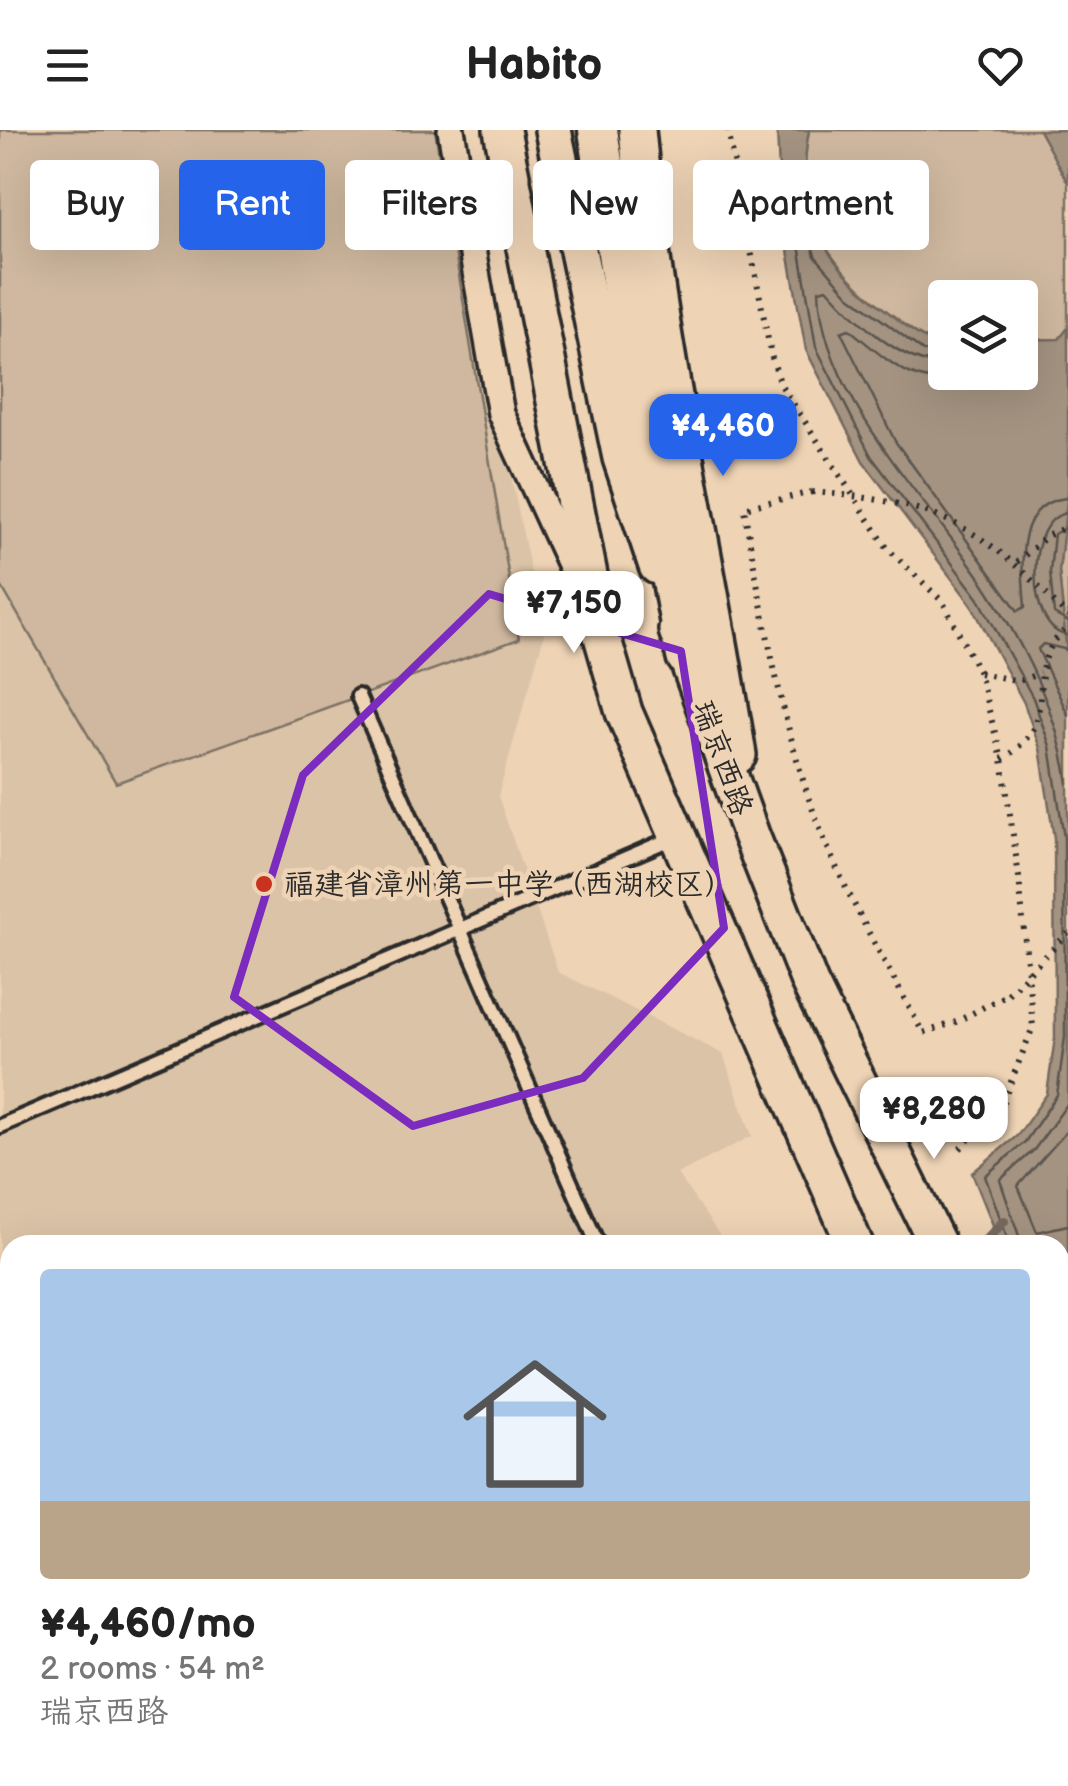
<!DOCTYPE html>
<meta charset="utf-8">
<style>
body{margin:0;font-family:"Balsamiq Sans","LXGW WenKai TC",sans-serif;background:#f6f6f6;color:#222;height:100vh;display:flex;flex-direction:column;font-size:38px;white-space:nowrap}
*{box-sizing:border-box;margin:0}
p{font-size:32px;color:#767676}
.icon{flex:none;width:55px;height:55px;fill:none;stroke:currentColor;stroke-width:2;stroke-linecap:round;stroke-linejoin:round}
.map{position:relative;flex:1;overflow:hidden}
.panel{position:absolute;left:0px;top:1105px;width:1070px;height:552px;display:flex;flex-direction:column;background:#fff;border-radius:30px 30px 0 0;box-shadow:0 10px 40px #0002}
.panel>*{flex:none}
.guide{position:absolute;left:30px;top:30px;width:1010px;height:90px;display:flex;gap:20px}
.fabs{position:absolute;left:928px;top:150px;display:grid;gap:20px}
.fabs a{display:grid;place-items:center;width:110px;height:110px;border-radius:10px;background:#fff;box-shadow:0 10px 40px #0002;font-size:50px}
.price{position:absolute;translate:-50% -85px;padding:0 22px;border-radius:20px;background:#fff;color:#222;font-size:32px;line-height:65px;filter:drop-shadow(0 2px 5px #0008)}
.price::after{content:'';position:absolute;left:50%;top:60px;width:30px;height:22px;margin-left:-15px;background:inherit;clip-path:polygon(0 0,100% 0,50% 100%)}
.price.current{background:#2563eb;color:#fff}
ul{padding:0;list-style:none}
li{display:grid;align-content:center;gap:20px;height:530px;padding:0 40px}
li span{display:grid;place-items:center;height:310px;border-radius:10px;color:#555}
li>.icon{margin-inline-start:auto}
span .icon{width:180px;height:180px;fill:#fffc;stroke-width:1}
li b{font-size:42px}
.tag{padding:0 35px;border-radius:10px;background:#fff;box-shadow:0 10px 40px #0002;font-size:35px;line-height:90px}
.tag.current{background:#2563eb;color:#fff}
header{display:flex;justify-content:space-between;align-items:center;height:130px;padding:0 40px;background:#fff;font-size:45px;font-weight:800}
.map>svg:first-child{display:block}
.built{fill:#dbc3a7}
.green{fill:#cfb89f;stroke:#7d7265;stroke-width:2.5}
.water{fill:#a49381;stroke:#74695f;stroke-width:2.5}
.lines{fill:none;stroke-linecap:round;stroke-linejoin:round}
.shore{stroke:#5b554d;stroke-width:2.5}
.stream{stroke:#74695f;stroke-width:10}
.lane-casing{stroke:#2b2b2b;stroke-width:20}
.street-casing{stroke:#2b2b2b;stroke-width:32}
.secondary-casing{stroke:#2b2b2b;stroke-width:42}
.primary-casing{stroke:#2b2b2b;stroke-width:45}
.path{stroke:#2b2b2b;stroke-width:6;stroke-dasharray:2.5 8;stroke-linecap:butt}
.lane{stroke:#eed3b5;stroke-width:12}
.street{stroke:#eed3b5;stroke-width:25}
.secondary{stroke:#eed3b5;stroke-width:35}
.primary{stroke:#eed3b5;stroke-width:38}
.path-bridge{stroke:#2b2b2b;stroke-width:6;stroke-dasharray:2.5 8;stroke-linecap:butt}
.marked{fill:none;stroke:#7b2cbf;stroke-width:8;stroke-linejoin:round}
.poi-dot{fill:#c8321e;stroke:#eed3b5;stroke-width:4}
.labels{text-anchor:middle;stroke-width:9;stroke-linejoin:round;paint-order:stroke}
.street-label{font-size:30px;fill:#2b2b2b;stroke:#eed3b5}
.poi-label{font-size:30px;fill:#2b2b2b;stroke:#eed3b5;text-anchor:start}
</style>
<header><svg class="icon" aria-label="menu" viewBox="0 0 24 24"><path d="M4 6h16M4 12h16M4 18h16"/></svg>Habito<svg class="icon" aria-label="heart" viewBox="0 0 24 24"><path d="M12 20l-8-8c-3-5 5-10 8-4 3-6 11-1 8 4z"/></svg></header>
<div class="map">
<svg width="1068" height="1656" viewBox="0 0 1068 1656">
<rect width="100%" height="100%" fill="#eed3b5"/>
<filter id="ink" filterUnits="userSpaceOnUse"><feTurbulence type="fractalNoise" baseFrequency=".01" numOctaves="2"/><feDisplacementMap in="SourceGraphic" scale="20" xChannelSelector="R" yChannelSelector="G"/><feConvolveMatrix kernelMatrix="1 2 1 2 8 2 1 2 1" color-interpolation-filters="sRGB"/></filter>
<g filter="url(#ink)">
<!-- built -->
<polygon class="built" points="0,0 439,0 544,505 498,666 558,842 723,924 752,1006 677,1044 723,1110 722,1115 10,1115 10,1648 607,1648 584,1656 0,1656"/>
<!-- green -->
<g class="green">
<polygon points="0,0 435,0 519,509 116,653 0,454"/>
<path d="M809,0H1039L1068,53V198L1060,209L1020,210V168H945V212C922,213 910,198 892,185C825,134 793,86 809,0Z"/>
<polygon points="1068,361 1068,535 1059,441"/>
</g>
<!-- water -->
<g class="water">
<path d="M777,0H809C793,86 825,135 892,185C910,198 922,213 945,212V242H1020V210L1059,209L1068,198V361L1059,441L1068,535V1128L1060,1137V1115H1001L972,1043L1018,1005L1047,964L1055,908L1054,708L1040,618L1024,573L971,474L863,331L806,220L781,82Z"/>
<polygon points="1039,0 1068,0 1068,53"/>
</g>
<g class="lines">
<!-- shore -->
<g class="shore">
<polyline points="945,222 923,221 849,165 815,126 801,74 792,73 816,217 871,326 979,469 1033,568 1050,616 1064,708 1065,907 1057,965 1025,1012 985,1046 1010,1115"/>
<path d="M945,234C903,236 854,189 827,158L819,160C821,270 935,375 990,463C1027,521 1058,584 1068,653"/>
<path d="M965,242C920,267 882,225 849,199L841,202L895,311L1018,481L1025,477C1022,438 1013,371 1068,368"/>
<path d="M1068,383C1024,386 1025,502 1068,505"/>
<polyline points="1068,396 1054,404 1050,442 1054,484 1068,492"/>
<polyline points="1068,520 1043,514 1038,519 1068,585"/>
<polyline points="1068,1000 1018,1056 1037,1102 1068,1095"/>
<polyline points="1022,1115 1000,1050 1034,1020 1068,973"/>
</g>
<!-- stream -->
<g class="stream">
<polyline points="981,1115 1004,1091"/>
<polyline points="842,1648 843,1656"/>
</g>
<defs>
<g id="lane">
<polyline points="358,566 598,1115"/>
<polyline points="0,996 675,707"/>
<polyline points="0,1147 10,1170"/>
<polyline points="215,1648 219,1656"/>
<polyline points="415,1656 434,1648"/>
</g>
<polyline id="street" points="451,0 501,284 581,458"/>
<g id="secondary">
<polyline points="502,0 599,496 624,582 855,1115"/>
<polyline points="553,0 621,328 657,436"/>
<path d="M637,0C656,210 705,416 738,625"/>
<polyline points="677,500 751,705 810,854 938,1115"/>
<polyline points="1060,1371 1068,1389"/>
<polyline points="1060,1565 1068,1583"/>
<polyline points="774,1656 819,1648"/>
</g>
<polyline id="primary" points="598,0 648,323 686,526"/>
</defs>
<!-- lane casing -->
<use href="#lane" class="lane-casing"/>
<!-- street casing -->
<use href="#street" class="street-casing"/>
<!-- secondary casing -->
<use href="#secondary" class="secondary-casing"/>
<!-- primary casing -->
<use href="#primary" class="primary-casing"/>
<!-- path -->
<g class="path">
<polyline points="728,0 771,225 781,255 888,419 943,472 979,543 1002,629 1019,747 1033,897 1002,974 958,1021"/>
<path d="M812,362L744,378C761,477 778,573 809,669C837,751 882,826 923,903L956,892L1008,864"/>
<polyline points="1017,432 1047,406 1068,396"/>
<polyline points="979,543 1019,551 1040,543"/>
<path d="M1002,629C1068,591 1016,540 1068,497"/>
<polyline points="1060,1187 1068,1179"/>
</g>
<!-- lane -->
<use href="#lane" class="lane"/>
<!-- street -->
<use href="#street" class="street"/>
<!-- secondary -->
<use href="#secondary" class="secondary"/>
<!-- primary -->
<use href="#primary" class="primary"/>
<!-- path-bridge -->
<g class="path-bridge">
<path d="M812,362C938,372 982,395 1068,487"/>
<polyline points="1008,864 1068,803"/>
</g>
</g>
</g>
<!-- marked area -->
<path class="marked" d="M489,464L681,521L724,798L583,948L413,996L234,867L303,645Z"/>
<!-- markers -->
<circle class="poi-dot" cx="264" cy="754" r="10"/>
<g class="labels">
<!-- street labels -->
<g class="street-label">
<text transform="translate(723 628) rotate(70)" y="10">瑞京西路</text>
</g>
<!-- poi labels -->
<g class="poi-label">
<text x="284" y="764">福建省漳州第一中学（西湖校区）</text>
</g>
</g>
</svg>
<div class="fabs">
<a><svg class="icon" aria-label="layers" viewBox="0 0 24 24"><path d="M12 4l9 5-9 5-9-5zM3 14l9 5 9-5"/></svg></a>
</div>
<b class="price current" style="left:723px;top:349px">¥4,460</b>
<b class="price" style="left:574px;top:526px">¥7,150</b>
<b class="price" style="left:934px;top:1032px">¥8,280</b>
<div class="guide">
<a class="tag">Buy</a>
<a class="tag current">Rent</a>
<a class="tag">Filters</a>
<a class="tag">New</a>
<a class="tag">Apartment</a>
</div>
<section class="panel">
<ul>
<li><span style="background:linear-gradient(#a9c7e8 75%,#b9a48a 0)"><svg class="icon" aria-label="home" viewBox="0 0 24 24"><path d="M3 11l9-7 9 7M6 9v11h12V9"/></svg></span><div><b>¥4,460/mo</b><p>2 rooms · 54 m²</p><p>瑞京西路</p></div></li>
</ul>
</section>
</div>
